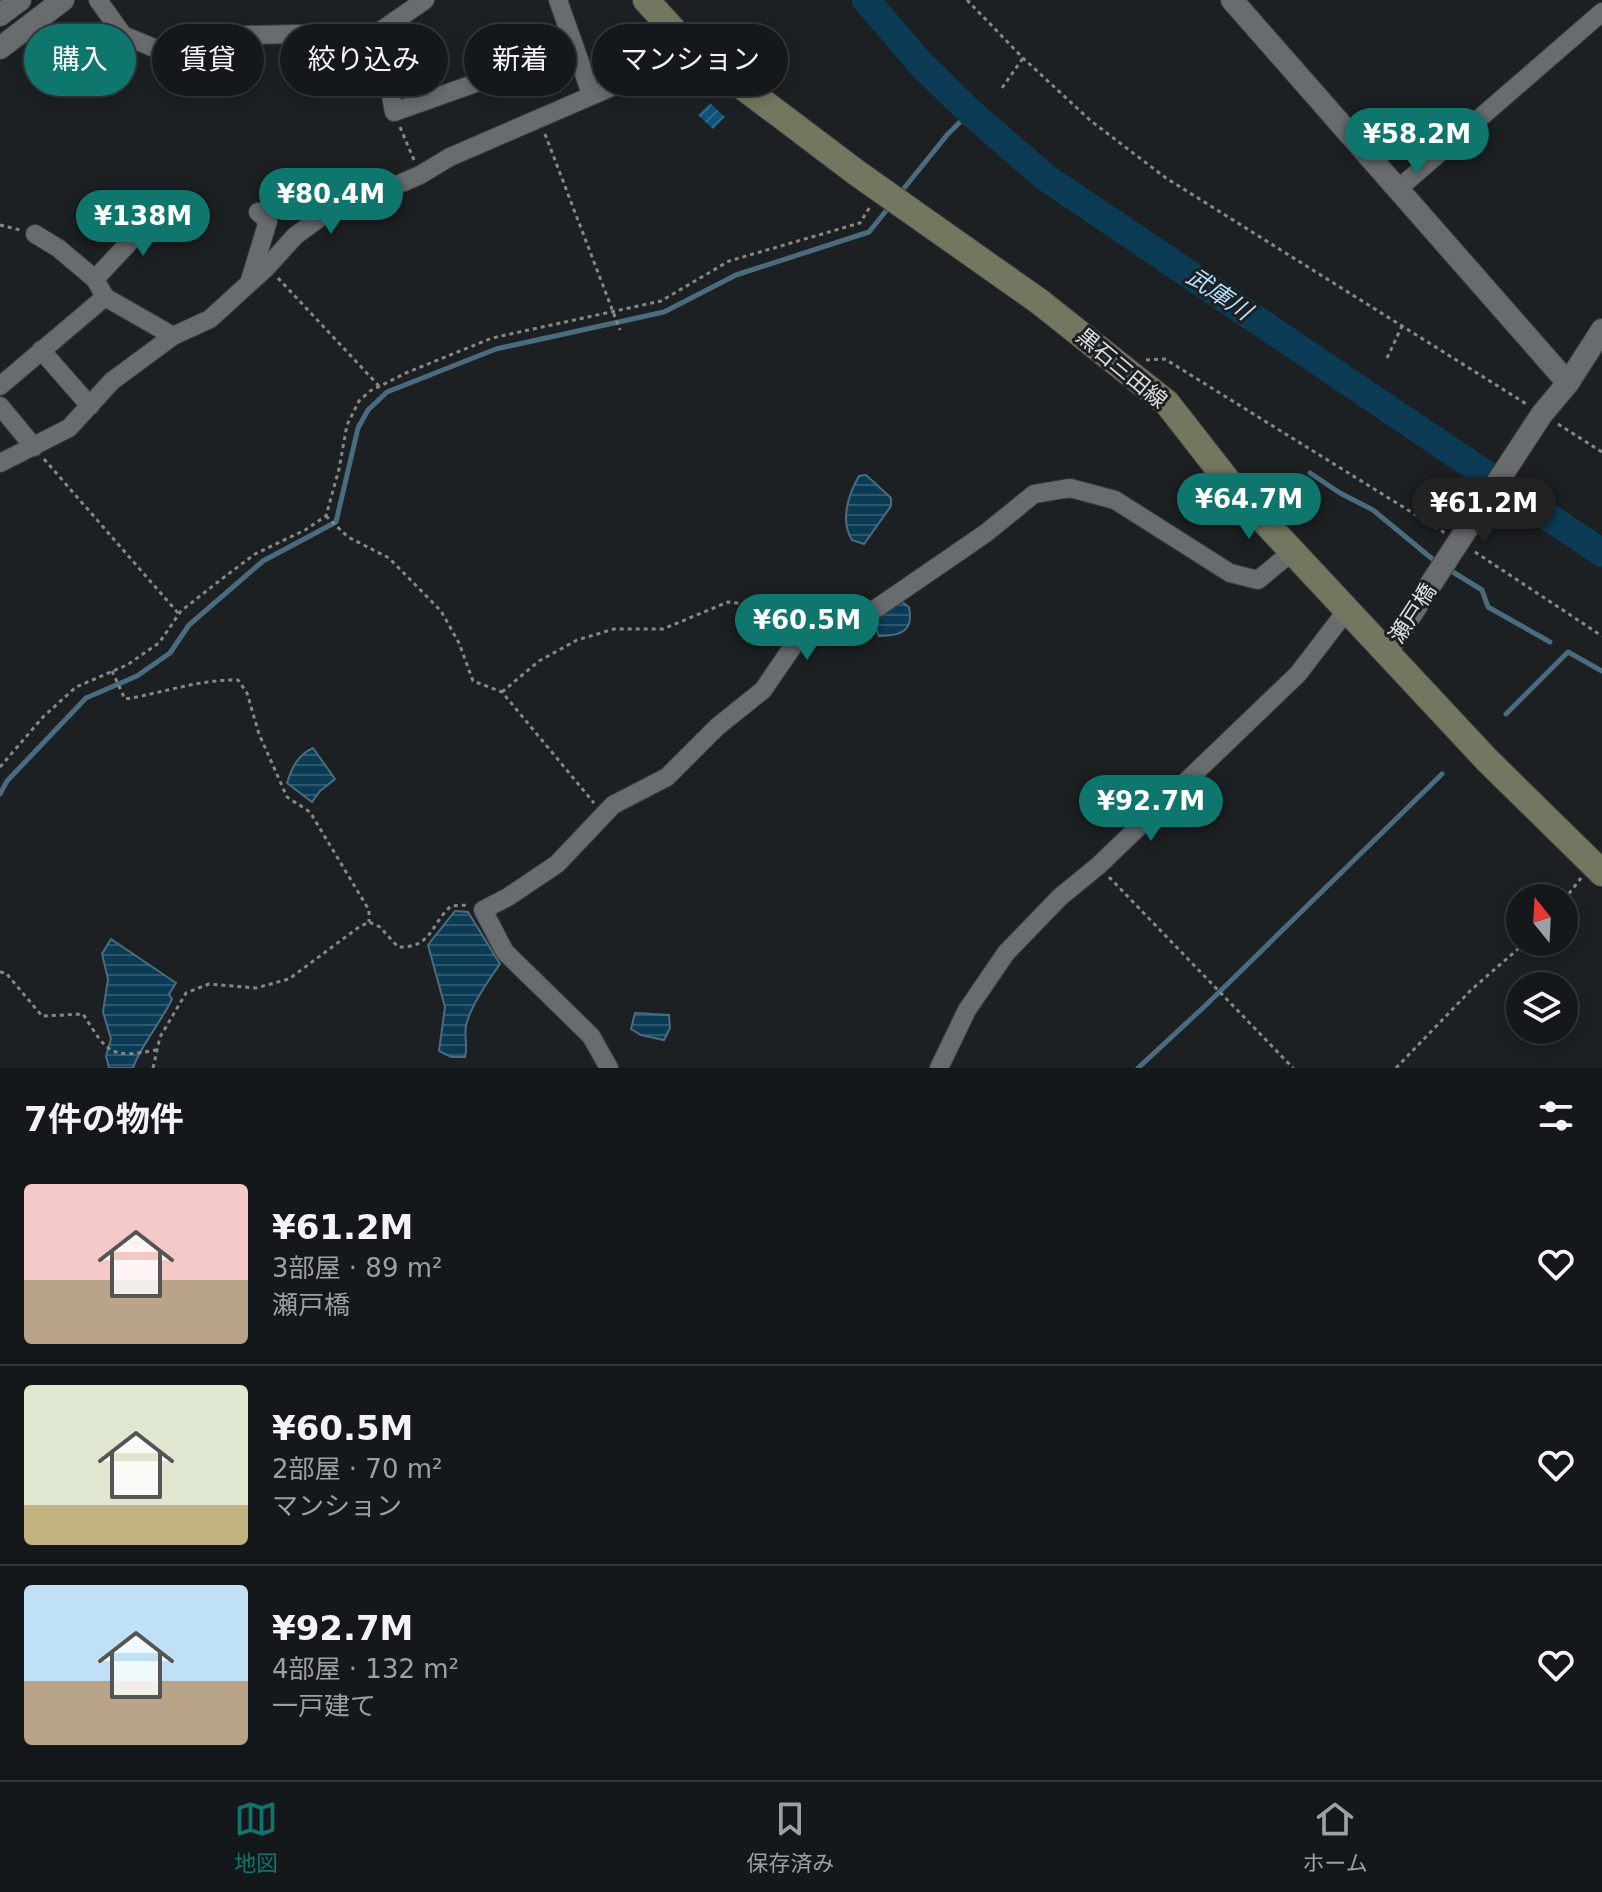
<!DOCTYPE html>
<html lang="ja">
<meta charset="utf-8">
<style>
body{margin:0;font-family:"DejaVu Sans","Noto Sans JP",sans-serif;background:#222527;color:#f1f3f6;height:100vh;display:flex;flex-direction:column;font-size:30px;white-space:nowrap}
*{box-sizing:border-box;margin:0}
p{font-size:26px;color:#9da0a2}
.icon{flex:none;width:44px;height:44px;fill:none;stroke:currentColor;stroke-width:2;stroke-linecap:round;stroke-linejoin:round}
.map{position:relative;height:1068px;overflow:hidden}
.panel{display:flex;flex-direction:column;background:#15181a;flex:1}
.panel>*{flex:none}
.hud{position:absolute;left:24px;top:24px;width:800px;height:72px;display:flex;gap:16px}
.needle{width:52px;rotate:342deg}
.controls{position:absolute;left:1506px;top:884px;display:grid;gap:16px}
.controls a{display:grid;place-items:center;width:72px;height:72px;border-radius:50%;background:#15181a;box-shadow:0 4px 12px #0003,0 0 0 2px #343739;font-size:40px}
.price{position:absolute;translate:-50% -68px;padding:0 18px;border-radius:28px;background:#0f766e;color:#fff;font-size:26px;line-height:52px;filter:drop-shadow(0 2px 4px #0008)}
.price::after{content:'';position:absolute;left:50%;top:48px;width:24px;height:18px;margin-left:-12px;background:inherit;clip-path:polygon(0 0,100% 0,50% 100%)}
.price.selected{background:#222;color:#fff}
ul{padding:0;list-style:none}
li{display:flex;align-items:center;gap:24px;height:200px;padding:0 24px}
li+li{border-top:2px solid #343739}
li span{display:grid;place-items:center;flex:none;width:224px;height:160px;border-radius:8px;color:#555}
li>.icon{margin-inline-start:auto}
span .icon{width:96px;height:96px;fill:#fffc;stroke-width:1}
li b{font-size:34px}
h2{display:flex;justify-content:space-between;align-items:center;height:96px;padding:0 24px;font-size:34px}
.chip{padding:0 28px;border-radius:36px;background:#15181a;box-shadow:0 4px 12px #0003,0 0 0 2px #343739;font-size:28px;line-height:72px}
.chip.selected{background:#0f766e;color:#fff}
.dock{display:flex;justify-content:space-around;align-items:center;height:112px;border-top:2px solid #343739;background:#15181a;font-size:22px;color:#9da0a2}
.dock a{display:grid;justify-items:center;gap:4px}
.dock .selected{color:#0f766e}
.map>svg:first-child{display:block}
.water{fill:url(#water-rules);stroke:#4b6c7f;stroke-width:2}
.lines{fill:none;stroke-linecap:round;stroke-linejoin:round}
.stream{stroke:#4b6c7f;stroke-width:5}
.river{stroke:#0c3b55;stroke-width:28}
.building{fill:url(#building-hatch)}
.minor-casing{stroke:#3a3d3e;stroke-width:20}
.tertiary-casing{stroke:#3a3d3e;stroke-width:24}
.secondary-casing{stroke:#3a3d3e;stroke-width:28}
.path{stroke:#848889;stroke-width:3;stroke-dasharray:4 4;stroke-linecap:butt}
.minor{stroke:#686c6f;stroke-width:18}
.tertiary{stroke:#686c6f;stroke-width:22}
.secondary{stroke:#73775f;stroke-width:26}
.labels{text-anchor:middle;stroke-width:6;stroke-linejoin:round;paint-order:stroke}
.street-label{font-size:22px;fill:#dde0e1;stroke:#1c2022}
.water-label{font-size:24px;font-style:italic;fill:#b7dffa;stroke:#1c2022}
</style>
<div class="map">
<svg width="1602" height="1068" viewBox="0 0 1602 1068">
<defs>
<pattern id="water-rules" width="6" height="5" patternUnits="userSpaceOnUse" patternTransform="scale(2)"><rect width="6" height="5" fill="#0c3b55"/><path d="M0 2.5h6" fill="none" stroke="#2f576d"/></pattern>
<pattern id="building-hatch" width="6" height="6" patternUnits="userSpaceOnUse" patternTransform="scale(2)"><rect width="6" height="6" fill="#0b5378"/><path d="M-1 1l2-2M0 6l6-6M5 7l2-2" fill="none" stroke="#2e6b8b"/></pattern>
</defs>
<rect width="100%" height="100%" fill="#1c2022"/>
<!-- water -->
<g class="water">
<path d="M866,475L891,498V506L864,544L852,540C840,521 848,495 859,476Z"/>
<path d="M898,599L909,607C914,631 901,636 879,636L872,618Z"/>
<path d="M313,748L335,779L320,791L312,802L287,783C292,767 298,755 313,748Z"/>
<path d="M455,911L468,912L500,964C490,978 469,1009 466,1026C464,1037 468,1047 465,1057H451L439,1051L445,1007L428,945Z"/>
<path d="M111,939L176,983L169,994L172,999C162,1021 139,1048 133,1068H109L106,1056L111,1039L103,1012L108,979L102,954Z"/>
<polygon points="635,1013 669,1015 670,1028 664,1040 641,1035 631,1029"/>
</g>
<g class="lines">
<!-- stream -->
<g class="stream">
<polyline points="901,192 947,135 970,112"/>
<polyline points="1310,473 1340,493 1373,510 1436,562"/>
<polyline points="1448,569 1482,590 1488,607 1550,642"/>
<polyline points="1506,714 1568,652 1602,671"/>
<polyline points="0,794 7,781 86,698 137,676 170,653 189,625 263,561 336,522 358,428 368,410 387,392 496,349 664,312 736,275 869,232 890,206"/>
<polyline points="1138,1068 1206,1005 1442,774"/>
</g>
<!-- river -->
<polyline class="river" points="866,0 921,64 970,112 1045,177 1602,553"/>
</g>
<!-- building -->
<polygon class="building" points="710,103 725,117 713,129 698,115"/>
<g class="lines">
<defs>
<g id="minor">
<polyline points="98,0 123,35 166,53 208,36 379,32 425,0"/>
<polyline points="379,32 394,112 575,48 558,0"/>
<polyline points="575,48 591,94"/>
<polyline points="1398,189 1602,12"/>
<polyline points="35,234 58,248 95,279"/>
<polyline points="250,280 268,221 258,212"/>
<polyline points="105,297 95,279 139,232 159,217"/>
<polyline points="41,350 90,406"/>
<polyline points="0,386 105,297 173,336"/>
<polyline points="0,406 34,447"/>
<polyline points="0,463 69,428 112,381 173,336 210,319 267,267 295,236 332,209 369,197 420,175 450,157 658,67 686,44"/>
<polyline points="609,1068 591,1036 505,952 483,910 508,897 557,864 613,805 667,777 717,727 763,690 796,642 871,612 986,533 1034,494 1070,488 1115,500 1230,573 1258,580 1293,551"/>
<polyline points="939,1068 967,1010 1006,953 1060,897 1098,866 1298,674 1347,610"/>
</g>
<g id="tertiary">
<polyline points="1232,0 1568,383"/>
<polyline points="0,15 20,0"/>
<polyline points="0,48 63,0"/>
<polyline points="1387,651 1542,414 1568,383 1602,330"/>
</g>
<polyline id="secondary" points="646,0 686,44 857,173 1040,302 1167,403 1235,490 1488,761 1602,873"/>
</defs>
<!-- minor casing -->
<use href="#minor" class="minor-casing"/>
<!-- tertiary casing -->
<use href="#tertiary" class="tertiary-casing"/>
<!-- secondary casing -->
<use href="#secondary" class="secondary-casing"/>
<!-- path -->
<g class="path">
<polyline points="967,0 1023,58 1091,121 1166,178 1528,405"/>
<polyline points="1002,88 1023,58"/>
<polyline points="400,127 414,160"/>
<polyline points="545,134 620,330"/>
<polyline points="0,225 20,230"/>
<polyline points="278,278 379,386"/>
<polyline points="1387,358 1402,326"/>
<polyline points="1146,360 1165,359 1445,533"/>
<polyline points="1558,424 1602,452"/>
<polyline points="44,459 178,613"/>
<polyline points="326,516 348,537 389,558 441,611 459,643 473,681 502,692 594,803"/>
<polyline points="1475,552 1602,636"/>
<path d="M112,671L125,699C163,693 200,679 238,680L247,693L259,734L287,797L310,812L369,910V922"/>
<polyline points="502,692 539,661 577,640 614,629 663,629 728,602 759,606 784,630"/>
<polyline points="0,767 43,717 76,687 127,665 159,643 181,611 223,578 255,554 305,530 326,516 339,469 347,425 359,401 370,391 406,373 492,338 661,301 729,261 860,223 871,205"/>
<polyline points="1109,877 1293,1068"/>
<polyline points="1564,900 1581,878"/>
<path d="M0,972L6,973L42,1016L83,1014C108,1053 109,1059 156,1050"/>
<path d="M153,1068L160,1037L186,993L209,984L256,988L289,979L359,927L369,922L380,927L398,947C432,948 430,925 451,906L468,905"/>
<polyline points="1396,1068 1471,990 1526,942"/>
</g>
<!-- minor -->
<use href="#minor" class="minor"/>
<!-- tertiary -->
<use href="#tertiary" class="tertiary"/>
<!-- secondary -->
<use href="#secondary" class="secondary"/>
</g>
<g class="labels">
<!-- street labels -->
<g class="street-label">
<text transform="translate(1122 368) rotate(40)" y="8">黒石三田線</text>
<text transform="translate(1412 613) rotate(-57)" y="8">瀬戸橋</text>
</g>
<!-- water labels -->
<g class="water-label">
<text transform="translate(1219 294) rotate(34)" y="8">武庫川</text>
</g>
</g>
</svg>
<div class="controls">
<a><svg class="needle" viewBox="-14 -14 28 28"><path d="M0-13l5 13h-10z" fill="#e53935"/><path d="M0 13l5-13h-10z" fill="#9da0a2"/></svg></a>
<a><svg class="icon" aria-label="layers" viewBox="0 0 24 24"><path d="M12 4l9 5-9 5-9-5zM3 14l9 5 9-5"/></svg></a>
</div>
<b class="price" style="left:1417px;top:176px">¥58.2M</b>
<b class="price" style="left:331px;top:236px">¥80.4M</b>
<b class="price" style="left:143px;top:258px">¥138M</b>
<b class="price" style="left:1249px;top:541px">¥64.7M</b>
<b class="price selected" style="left:1484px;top:545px">¥61.2M</b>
<b class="price" style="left:807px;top:662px">¥60.5M</b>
<b class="price" style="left:1151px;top:843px">¥92.7M</b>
<div class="hud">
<a class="chip selected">購入</a>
<a class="chip">賃貸</a>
<a class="chip">絞り込み</a>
<a class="chip">新着</a>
<a class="chip">マンション</a>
</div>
</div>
<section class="panel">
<h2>7件の物件<svg class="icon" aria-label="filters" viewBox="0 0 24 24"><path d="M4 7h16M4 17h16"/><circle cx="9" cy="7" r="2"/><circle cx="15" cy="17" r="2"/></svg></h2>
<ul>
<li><span style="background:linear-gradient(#f6c9c9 60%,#b9a48a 0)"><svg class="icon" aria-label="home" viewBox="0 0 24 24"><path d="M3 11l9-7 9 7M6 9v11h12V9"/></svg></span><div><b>¥61.2M</b><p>3部屋 · 89 m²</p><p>瀬戸橋</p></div><svg class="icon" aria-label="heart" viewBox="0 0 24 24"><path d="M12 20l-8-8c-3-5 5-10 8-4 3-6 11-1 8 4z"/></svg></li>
<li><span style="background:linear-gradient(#dfe7d0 75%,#c2b280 0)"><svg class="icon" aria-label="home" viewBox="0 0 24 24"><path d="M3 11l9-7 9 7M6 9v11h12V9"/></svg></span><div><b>¥60.5M</b><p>2部屋 · 70 m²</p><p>マンション</p></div><svg class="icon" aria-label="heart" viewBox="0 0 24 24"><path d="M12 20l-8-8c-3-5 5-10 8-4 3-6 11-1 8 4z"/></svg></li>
<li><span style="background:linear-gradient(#bfe0f5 60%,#b9a48a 0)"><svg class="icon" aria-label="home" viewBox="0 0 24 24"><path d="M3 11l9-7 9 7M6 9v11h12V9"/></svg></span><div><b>¥92.7M</b><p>4部屋 · 132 m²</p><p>一戸建て</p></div><svg class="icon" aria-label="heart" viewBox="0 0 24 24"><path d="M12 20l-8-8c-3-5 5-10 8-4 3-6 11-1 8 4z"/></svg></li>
</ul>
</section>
<nav class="dock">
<a class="selected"><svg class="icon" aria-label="map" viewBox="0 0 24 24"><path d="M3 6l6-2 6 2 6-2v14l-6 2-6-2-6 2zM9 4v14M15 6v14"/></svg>地図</a>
<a><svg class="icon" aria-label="saved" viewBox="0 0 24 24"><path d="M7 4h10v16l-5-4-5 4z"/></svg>保存済み</a>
<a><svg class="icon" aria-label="home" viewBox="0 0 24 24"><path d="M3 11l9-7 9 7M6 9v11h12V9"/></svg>ホーム</a>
</nav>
